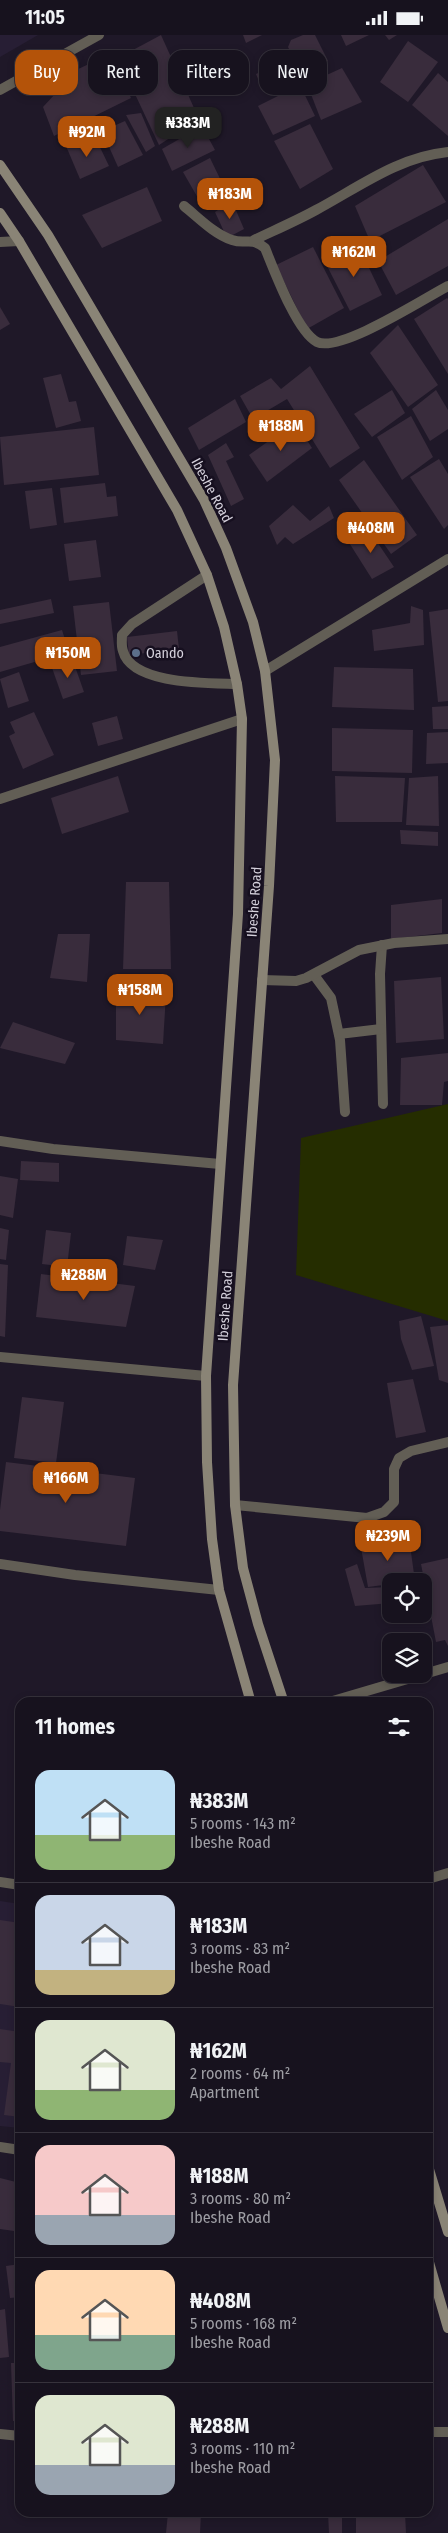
<!DOCTYPE html>
<meta charset="utf-8">
<style>
body{margin:0;font-family:"Fira Sans Condensed",sans-serif;background:#201b27;color:#f1f3f6;height:100vh;display:flex;flex-direction:column;font-size:19px;white-space:nowrap}
*{box-sizing:border-box;margin:0}
p{font-size:16px;color:#9e9ea4}
.icon{flex:none;width:28px;height:28px;fill:none;stroke:currentColor;stroke-width:2;stroke-linecap:round;stroke-linejoin:round}
.map{position:relative;flex:1;overflow:hidden}
.details{position:absolute;left:15px;top:1662px;width:418px;height:820px;display:flex;flex-direction:column;background:#17121e;border-radius:15px;box-shadow:0 2px 8px #0003,0 0 0 1px #36323c}
.details>*{flex:none}
.top-card{position:absolute;left:15px;top:15px;width:419px;height:45px;display:flex;gap:10px}
.tools{position:absolute;left:382px;top:1538px;display:grid;gap:10px}
.tools a{display:grid;place-items:center;width:50px;height:50px;border-radius:10px;background:#17121e;box-shadow:0 2px 8px #0003,0 0 0 1px #36323c;font-size:25px}
.price{position:absolute;translate:-50% -42px;padding:0 11px;border-radius:10px;background:#b45309;color:#fff;font-size:16px;line-height:32px;filter:drop-shadow(0 1px 2px #0008)}
.price::after{content:'';position:absolute;left:50%;top:30px;width:15px;height:11px;margin-left:-8px;background:inherit;clip-path:polygon(0 0,100% 0,50% 100%)}
.price.current{background:#222;color:#fff}
ul{padding:0;list-style:none}
li{display:flex;align-items:center;gap:15px;height:125px;padding:0 20px}
li+li{border-top:1px solid #36323c}
li span{display:grid;place-items:center;flex:none;width:140px;height:100px;border-radius:15px;color:#555}
li>.icon{margin-inline-start:auto}
span .icon{width:60px;height:60px;fill:#fffc;stroke-width:1}
li b{font-size:21px}
h2{display:flex;justify-content:space-between;align-items:center;height:60px;padding:0 20px;font-size:21px}
.pill{padding:0 18px;border-radius:15px;background:#17121e;box-shadow:0 2px 8px #0003,0 0 0 1px #36323c;font-size:18px;line-height:45px}
.pill.current{background:#b45309;color:#fff}
.status{display:flex;justify-content:space-between;align-items:center;height:35px;padding:0 25px;background:#17121e;direction:ltr}
.status svg{height:14px;fill:currentColor}
.map>svg:first-child{display:block}
.built{fill:#271e34}
.green{fill:#252d00}
.building{fill:#392c3c}
.lines{fill:none;stroke-linecap:round;stroke-linejoin:round}
.service{stroke:#625e55;stroke-width:10}
.minor{stroke:#625e55;stroke-width:10}
.secondary{stroke:#8a8476;stroke-width:10}
.service-dot{fill:#5c6f8a;stroke:#160f1f;stroke-width:2}
.labels{text-anchor:middle;stroke-width:5;stroke-linejoin:round;paint-order:stroke}
.street-label{font-size:14px;fill:#d5d1dc;stroke:#160f1f}
.poi-label{font-size:14px;fill:#d5d1dc;stroke:#160f1f;text-anchor:start}
</style>
<div class="status"><b>11:05</b><svg viewBox="0 0 49 12"><path d="M0 12V9h3v3zM5 12V6h3v6zM10 12V3h3v9zM15 12V0h3v12zM26 1h20v11H26zM47 4h2v5h-2z"/></svg></div>
<div class="map">
<svg width="448" height="2498" viewBox="0 0 448 2498">
<rect width="100%" height="100%" fill="#1f1828"/>
<!-- built -->
<g class="built">
<polygon points="0,0 38,0 0,22"/>
<polygon points="0,1866 20,1869 20,2093 0,2091"/>
</g>
<!-- green -->
<polygon class="green" points="448,1069 448,1286 296,1240 301,1103"/>
<!-- building -->
<g class="building">
<polygon points="161,0 199,84 159,110 118,23"/>
<polygon points="243,0 262,0 246,8"/>
<polygon points="303,0 315,0 328,26 303,41 288,12 291,5"/>
<polygon points="341,0 369,0 346,11"/>
<polygon points="385,0 397,0 389,5"/>
<polygon points="408,6 438,27 408,67 380,47"/>
<polygon points="112,18 131,63 54,101 43,72 56,58 51,47"/>
<polygon points="291,24 298,41 263,56 256,39"/>
<polygon points="342,33 362,67 321,85 307,49"/>
<polygon points="438,38 448,47 448,101 412,70"/>
<polygon points="300,50 315,81 273,100 258,71"/>
<polygon points="141,78 155,111 146,117 126,80"/>
<polygon points="125,86 143,120 118,132 102,96"/>
<polygon points="310,89 333,134 300,154 274,106"/>
<polygon points="202,91 215,115 172,136 162,114"/>
<polygon points="96,104 109,131 80,144 66,111"/>
<polygon points="210,123 227,158 202,170 183,137"/>
<polygon points="423,130 446,167 370,206 355,171"/>
<polygon points="147,152 162,186 102,213 82,180"/>
<polygon points="232,166 244,194 227,203 215,177"/>
<polygon points="448,184 448,231 396,260 378,226"/>
<polygon points="358,210 382,260 350,276 325,227"/>
<polygon points="313,212 344,273 307,294 276,230"/>
<polygon points="447,263 448,264 448,339 414,284"/>
<polygon points="0,272 10,289 0,295"/>
<polygon points="398,290 438,350 408,372 370,318"/>
<polygon points="310,331 360,413 330,433 287,364 253,384 240,361 271,343 281,354"/>
<polygon points="61,339 69,367 76,366 81,386 56,393 43,343"/>
<polygon points="392,355 405,378 372,402 354,379"/>
<polygon points="436,355 448,375 448,394 430,406 412,374"/>
<polygon points="235,364 246,387 199,415 188,393"/>
<polygon points="411,381 433,422 402,445 377,402"/>
<polygon points="295,387 312,413 267,447 249,420"/>
<polygon points="94,392 99,440 4,450 0,402"/>
<polygon points="226,408 234,422 226,426 244,464 231,471 208,420"/>
<polygon points="439,424 448,439 448,490 444,494 410,442"/>
<polygon points="364,425 417,500 391,519 339,445"/>
<polygon points="105,448 107,462 116,461 118,481 64,488 60,453"/>
<polygon points="52,453 57,490 30,494 25,456"/>
<polygon points="293,470 310,486 329,471 334,483 293,509 285,502 277,510 269,491"/>
<polygon points="369,495 394,532 372,544 348,506"/>
<polygon points="96,505 101,542 69,546 64,509"/>
<polygon points="51,564 54,578 0,589 0,575"/>
<polygon points="109,567 117,636 81,640 73,571"/>
<polygon points="411,571 423,575 424,610 374,616 372,595 410,588"/>
<polygon points="448,574 448,666 438,667 429,577"/>
<polygon points="62,595 69,617 0,637 0,612"/>
<polygon points="177,596 179,614 129,620 127,602"/>
<polygon points="72,623 84,657 63,664 51,630"/>
<polygon points="334,632 413,634 414,675 332,672"/>
<polygon points="19,637 29,666 8,673 0,644"/>
<polygon points="448,671 448,694 433,694 432,672"/>
<polygon points="34,677 54,720 23,734 9,701 15,698 10,687"/>
<polygon points="117,681 123,704 98,711 92,688"/>
<polygon points="332,693 413,695 412,738 332,736"/>
<polygon points="448,697 448,728 426,729 427,698"/>
<polygon points="118,741 129,777 62,799 51,763"/>
<polygon points="335,741 405,743 402,787 336,787"/>
<polygon points="438,741 439,791 406,790 409,743"/>
<polygon points="400,795 438,797 438,811 401,809"/>
<polygon points="126,847 169,847 171,934 123,934"/>
<polygon points="442,864 442,898 391,904 391,870"/>
<polygon points="58,899 90,899 87,947 50,943"/>
<polygon points="441,942 444,1004 396,1008 394,946"/>
<polygon points="116,954 166,959 163,1009 116,1005"/>
<polygon points="13,987 75,1008 65,1029 0,1013"/>
<polygon points="448,1018 448,1046 444,1047 442,1070 400,1070 401,1023"/>
<polygon points="21,1126 59,1128 59,1147 20,1145"/>
<polygon points="0,1141 18,1144 13,1183 0,1180"/>
<polygon points="0,1193 9,1195 6,1225 0,1224"/>
<polygon points="46,1195 71,1198 67,1232 42,1229"/>
<polygon points="127,1201 163,1205 155,1235 123,1230"/>
<polygon points="0,1229 8,1230 5,1302 0,1301"/>
<polygon points="41,1239 135,1251 126,1292 36,1282"/>
<polygon points="421,1281 434,1331 412,1335 401,1304 399,1286"/>
<polygon points="448,1290 448,1348 439,1345 430,1292"/>
<polygon points="413,1344 426,1397 396,1403 387,1348"/>
<polygon points="22,1362 64,1367 56,1428 14,1423"/>
<polygon points="6,1427 135,1443 126,1511 0,1496 0,1475"/>
<polygon points="409,1503 415,1546 391,1546 391,1549 368,1552 360,1507"/>
<polygon points="448,1523 448,1611 445,1605 436,1607 421,1529"/>
<polygon points="357,1529 365,1553 391,1552 391,1568 355,1571 345,1534"/>
<polygon points="0,1885 20,1888 20,1972 0,1969"/>
<polygon points="0,1994 20,1997 20,2082 4,2080 11,2028 0,2027"/>
<polygon points="0,2143 20,2148 20,2168 14,2196 0,2194"/>
<polygon points="20,2229 20,2262 10,2263 6,2231"/>
<polygon points="17,2270 20,2270 20,2293 19,2293"/>
<polygon points="5,2274 9,2322 0,2323 0,2275"/>
<polygon points="11,2328 20,2328 20,2386 13,2386"/>
<polygon points="168,2478 201,2478 200,2498 166,2498"/>
<polygon points="328,2478 342,2478 342,2498 329,2498"/>
<polygon points="356,2478 405,2478 406,2498 356,2498"/>
</g>
<g class="lines">
<!-- service -->
<g class="service">
<path d="M207,540L132,589L122,600C122,605 121,611 123,616C132,650 209,648 237,649"/>
<polyline points="382,910 380,939 383,1069"/>
<polyline points="314,940 331,963 340,1005 345,1077"/>
<polyline points="262,945 296,946 306,943 359,915 394,908 448,904"/>
<polyline points="339,999 381,994"/>
</g>
<!-- minor -->
<g class="minor">
<polyline points="0,55 99,0"/>
<path d="M184,171C199,183 214,199 232,205C247,210 249,201 265,213C274,235 297,297 317,307C340,318 423,264 448,251"/>
<path d="M254,205C275,195 296,186 316,175C359,152 398,122 448,117"/>
<polyline points="0,207 19,206"/>
<polyline points="265,636 448,524"/>
<polyline points="0,764 242,684"/>
<polyline points="0,1106 53,1114 220,1129"/>
<polyline points="0,1322 206,1341"/>
<polyline points="235,1470 367,1483 384,1477 394,1467 394,1434 399,1423 411,1416 448,1407"/>
<polyline points="0,1529 75,1540 219,1555"/>
<polyline points="326,1668 448,1632"/>
<polyline points="428,1844 448,1838"/>
<polyline points="0,1847 20,1850"/>
<polyline points="0,2112 20,2115"/>
<polyline points="428,2397 448,2397"/>
<polyline points="0,2399 20,2401"/>
</g>
<!-- secondary -->
<g class="secondary">
<polyline points="0,130 48,200 204,465 226,513 253,587 265,636 275,725 269,851 233,1350 235,1470 243,1533 258,1589 284,1668"/>
<polyline points="0,178 19,206 177,475 207,540 224,592 237,649 242,684 238,879 206,1341 207,1427 212,1504 219,1555 251,1668"/>
<polyline points="428,2131 448,2197"/>
<polyline points="428,2224 448,2293"/>
</g>
</g>
<!-- markers -->
<circle class="service-dot" cx="136" cy="618" r="5"/>
<g class="labels">
<!-- street labels -->
<g class="street-label">
<text transform="translate(212 455) rotate(62)" y="5">Ibeshe Road</text>
<text transform="translate(254 867) rotate(-86)" y="5">Ibeshe Road</text>
<text transform="translate(225 1271) rotate(-86)" y="5">Ibeshe Road</text>
</g>
<!-- poi labels -->
<g class="poi-label">
<text x="146" y="623">Oando</text>
</g>
</g>
</svg>
<div class="tools">
<a><svg class="icon" aria-label="locate" viewBox="0 0 24 24"><circle cx="12" cy="12" r="6"/><path d="M12 2v4M12 18v4M2 12h4M18 12h4"/></svg></a>
<a><svg class="icon" aria-label="layers" viewBox="0 0 24 24"><path d="M12 4l9 5-9 5-9-5zM3 14l9 5 9-5"/></svg></a>
</div>
<b class="price current" style="left:188px;top:114px">₦383M</b>
<b class="price" style="left:87px;top:123px">₦92M</b>
<b class="price" style="left:230px;top:185px">₦183M</b>
<b class="price" style="left:354px;top:243px">₦162M</b>
<b class="price" style="left:281px;top:417px">₦188M</b>
<b class="price" style="left:371px;top:519px">₦408M</b>
<b class="price" style="left:68px;top:644px">₦150M</b>
<b class="price" style="left:140px;top:981px">₦158M</b>
<b class="price" style="left:84px;top:1266px">₦288M</b>
<b class="price" style="left:66px;top:1469px">₦166M</b>
<b class="price" style="left:388px;top:1527px">₦239M</b>
<div class="top-card">
<a class="pill current">Buy</a>
<a class="pill">Rent</a>
<a class="pill">Filters</a>
<a class="pill">New</a>
</div>
<section class="details">
<h2>11 homes<svg class="icon" aria-label="filters" viewBox="0 0 24 24"><path d="M4 7h16M4 17h16"/><circle cx="9" cy="7" r="2"/><circle cx="15" cy="17" r="2"/></svg></h2>
<ul>
<li><span style="background:linear-gradient(#bfe0f5 65%,#8fb573 0)"><svg class="icon" aria-label="home" viewBox="0 0 24 24"><path d="M3 11l9-7 9 7M6 9v11h12V9"/></svg></span><div><b>₦383M</b><p>5 rooms · 143 m²</p><p>Ibeshe Road</p></div></li>
<li><span style="background:linear-gradient(#c9d6e8 75%,#c2b280 0)"><svg class="icon" aria-label="home" viewBox="0 0 24 24"><path d="M3 11l9-7 9 7M6 9v11h12V9"/></svg></span><div><b>₦183M</b><p>3 rooms · 83 m²</p><p>Ibeshe Road</p></div></li>
<li><span style="background:linear-gradient(#dfe7d0 70%,#8fb573 0)"><svg class="icon" aria-label="home" viewBox="0 0 24 24"><path d="M3 11l9-7 9 7M6 9v11h12V9"/></svg></span><div><b>₦162M</b><p>2 rooms · 64 m²</p><p>Apartment</p></div></li>
<li><span style="background:linear-gradient(#f6c9c9 70%,#9aa5b1 0)"><svg class="icon" aria-label="home" viewBox="0 0 24 24"><path d="M3 11l9-7 9 7M6 9v11h12V9"/></svg></span><div><b>₦188M</b><p>3 rooms · 80 m²</p><p>Ibeshe Road</p></div></li>
<li><span style="background:linear-gradient(#ffd9b3 65%,#7fa58c 0)"><svg class="icon" aria-label="home" viewBox="0 0 24 24"><path d="M3 11l9-7 9 7M6 9v11h12V9"/></svg></span><div><b>₦408M</b><p>5 rooms · 168 m²</p><p>Ibeshe Road</p></div></li>
<li><span style="background:linear-gradient(#dfe7d0 70%,#9aa5b1 0)"><svg class="icon" aria-label="home" viewBox="0 0 24 24"><path d="M3 11l9-7 9 7M6 9v11h12V9"/></svg></span><div><b>₦288M</b><p>3 rooms · 110 m²</p><p>Ibeshe Road</p></div></li>
</ul>
</section>
</div>
